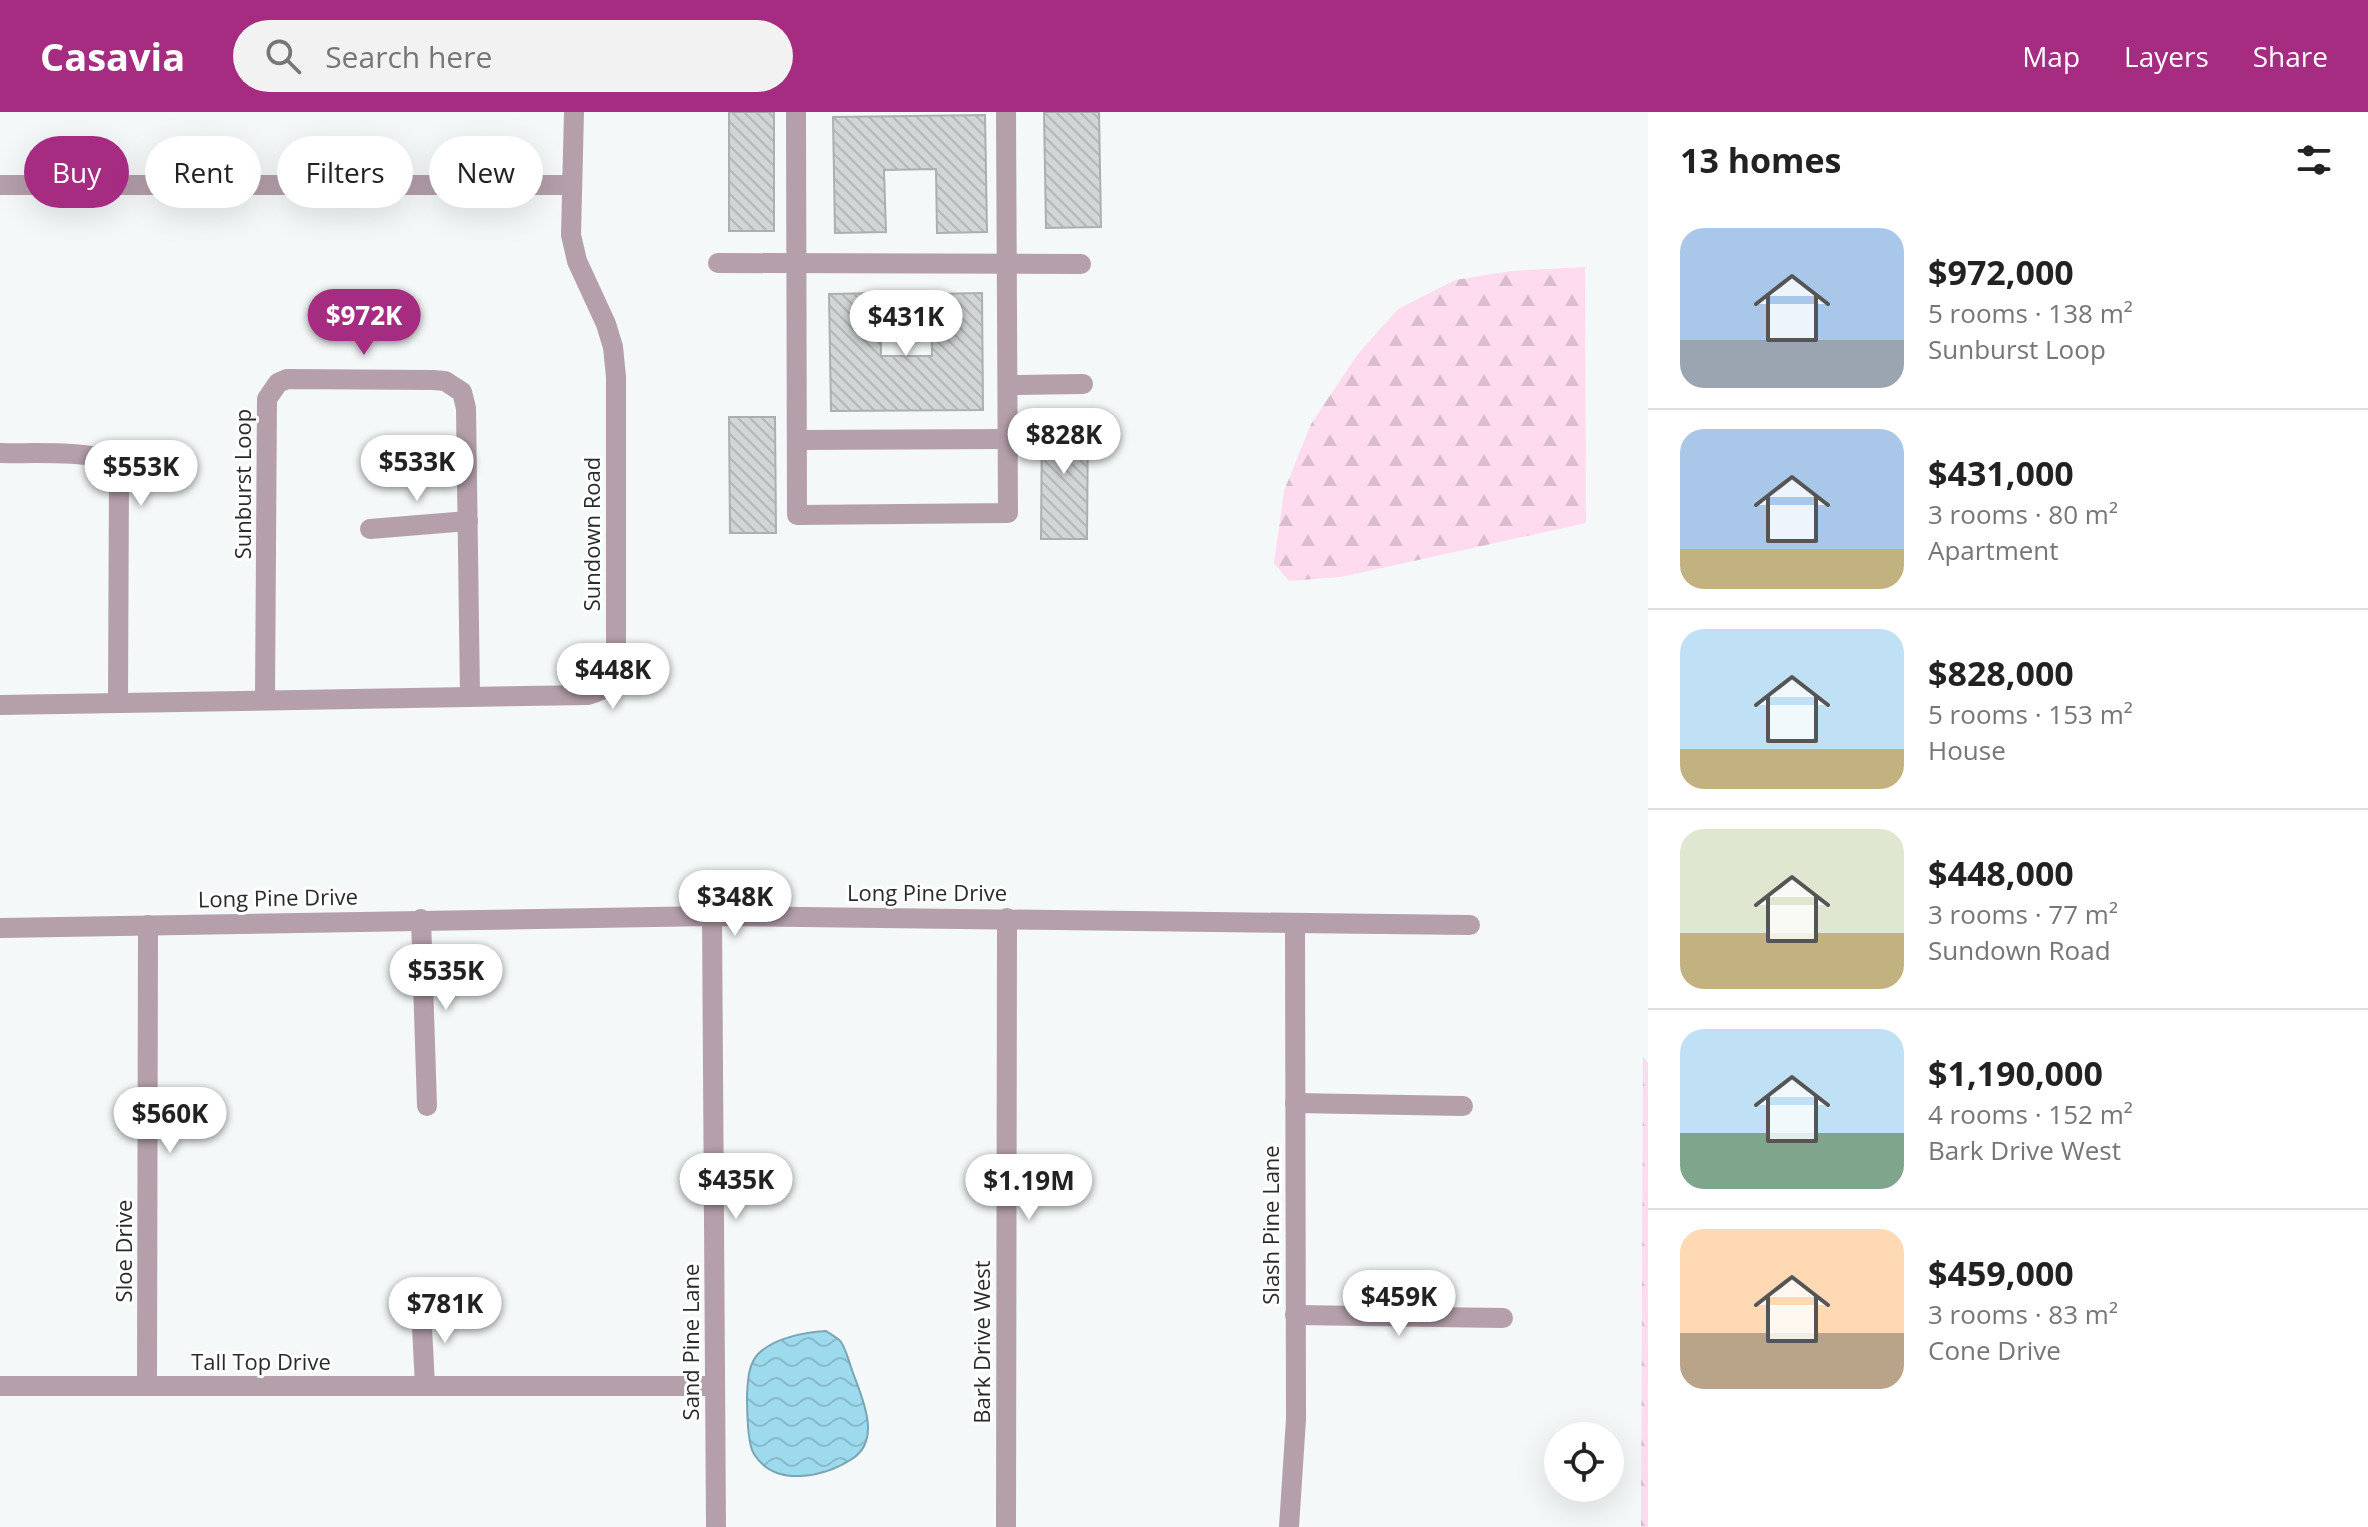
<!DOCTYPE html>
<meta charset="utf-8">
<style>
body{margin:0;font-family:"Open Sans",sans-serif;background:#f2f2f2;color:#222;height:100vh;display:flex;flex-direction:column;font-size:30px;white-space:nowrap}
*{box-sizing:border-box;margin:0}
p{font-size:26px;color:#767676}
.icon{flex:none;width:44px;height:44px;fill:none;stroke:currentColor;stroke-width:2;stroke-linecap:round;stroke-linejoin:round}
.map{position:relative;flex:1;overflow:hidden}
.side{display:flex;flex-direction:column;background:#fff;width:720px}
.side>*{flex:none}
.top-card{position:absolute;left:24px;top:24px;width:760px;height:72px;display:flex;gap:16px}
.fabs{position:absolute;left:1544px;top:1310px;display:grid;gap:16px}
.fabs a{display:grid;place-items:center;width:80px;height:80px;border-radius:50%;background:#fff;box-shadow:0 8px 32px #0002;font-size:40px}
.price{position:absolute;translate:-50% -68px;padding:0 18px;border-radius:28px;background:#fff;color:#222;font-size:26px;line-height:52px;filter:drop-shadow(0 2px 4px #0008)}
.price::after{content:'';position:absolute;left:50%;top:48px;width:24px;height:18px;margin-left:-12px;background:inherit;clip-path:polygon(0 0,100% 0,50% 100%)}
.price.active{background:#a62c82;color:#fff}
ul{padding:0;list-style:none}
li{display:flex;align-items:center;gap:24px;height:200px;padding:0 32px}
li+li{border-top:2px solid #e0e0e0}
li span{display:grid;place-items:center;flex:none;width:224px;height:160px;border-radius:24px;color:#555}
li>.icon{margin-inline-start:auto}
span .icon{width:96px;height:96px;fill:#fffc;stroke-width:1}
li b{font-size:34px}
h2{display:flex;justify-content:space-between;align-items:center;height:96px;padding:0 32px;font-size:34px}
.chip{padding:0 28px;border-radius:36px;background:#fff;box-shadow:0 8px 32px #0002;font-size:28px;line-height:72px}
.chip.active{background:#a62c82;color:#fff}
header{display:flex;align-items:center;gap:48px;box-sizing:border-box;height:112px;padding:0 40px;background:#a62c82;color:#fff}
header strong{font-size:38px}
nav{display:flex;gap:44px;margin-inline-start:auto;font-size:28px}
.search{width:560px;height:72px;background:#f2f2f2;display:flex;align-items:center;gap:20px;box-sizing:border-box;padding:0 28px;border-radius:44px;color:#767676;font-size:30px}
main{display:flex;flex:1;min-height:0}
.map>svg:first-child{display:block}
.forest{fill:url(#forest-firs)}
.water{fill:url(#water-waves);stroke:#7aa5b3;stroke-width:2}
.building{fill:url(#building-back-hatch);stroke:#acafb0;stroke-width:2}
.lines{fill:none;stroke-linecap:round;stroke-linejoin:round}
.minor{stroke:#b49fab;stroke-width:20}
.labels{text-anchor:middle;stroke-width:6;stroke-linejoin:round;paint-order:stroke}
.street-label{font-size:22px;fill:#292a2b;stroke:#fff}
</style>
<header>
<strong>Casavia</strong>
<div class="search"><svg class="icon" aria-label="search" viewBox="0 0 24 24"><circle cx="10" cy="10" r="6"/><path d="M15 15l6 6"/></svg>Search here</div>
<nav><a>Map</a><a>Layers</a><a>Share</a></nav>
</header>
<main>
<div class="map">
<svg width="1648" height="1415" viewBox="0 0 1648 1415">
<defs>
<pattern id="forest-firs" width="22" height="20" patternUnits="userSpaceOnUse" patternTransform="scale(2)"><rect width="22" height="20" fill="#fedbef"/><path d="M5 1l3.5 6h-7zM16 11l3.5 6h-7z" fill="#dabccd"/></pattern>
<pattern id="water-waves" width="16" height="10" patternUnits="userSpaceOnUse" patternTransform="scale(2)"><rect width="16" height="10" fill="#9ddaed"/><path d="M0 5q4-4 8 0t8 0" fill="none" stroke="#87bbcb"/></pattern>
<pattern id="building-back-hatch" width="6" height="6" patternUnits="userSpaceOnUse" patternTransform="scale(2)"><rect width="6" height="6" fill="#d1d5d6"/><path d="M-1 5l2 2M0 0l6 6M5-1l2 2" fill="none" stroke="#b3b7b8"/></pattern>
</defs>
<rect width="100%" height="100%" fill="#f4f8f9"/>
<!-- forest -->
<g class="forest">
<polygon points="1585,155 1586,411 1341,465 1289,469 1274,451 1284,379 1311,312 1357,243 1398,197 1455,168 1511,159"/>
<polygon points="1643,944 1648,951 1648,1415 1641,1415"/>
</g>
<!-- water -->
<path class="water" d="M826,1219C830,1222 838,1226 841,1230C846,1237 849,1250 852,1258C861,1284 883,1327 852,1347C824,1365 775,1376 754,1342C747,1332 747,1296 747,1282C748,1269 748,1253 758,1242C774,1226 805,1220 826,1219Z"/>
<!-- building -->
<g class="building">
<rect x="729" y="0" width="45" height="119"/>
<polygon points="1044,0 1099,0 1101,115 1046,116"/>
<polygon points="985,3 987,120 937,121 936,57 884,58 886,120 835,121 833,5"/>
<polygon points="880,181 881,244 932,244 931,182 982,181 983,298 831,299 829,182"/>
<polygon points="1042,301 1088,302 1087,427 1041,427"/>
<polygon points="729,305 775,305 776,421 730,421"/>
</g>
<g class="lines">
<!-- minor -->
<g class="minor">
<polyline points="796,0 797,403 1008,401 1006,0"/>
<polyline points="0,73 571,73"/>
<polyline points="718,151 1081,152"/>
<polyline points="1008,273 1083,272"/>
<polyline points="797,328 1008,327"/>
<path d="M0,341C23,342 90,338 108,349C113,352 117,358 119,364L118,590"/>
<polyline points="370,417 468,409"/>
<polyline points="265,586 267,287 278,271 287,267 433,268 445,269 462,280 466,296 470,584"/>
<path d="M0,593L588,583C609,577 614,572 616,550V265L613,235L606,212L577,149L571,123L574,0"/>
<polyline points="712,804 716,1415"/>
<polyline points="421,807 427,994"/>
<polyline points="0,816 712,804 1470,813"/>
<polyline points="1295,991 1463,994"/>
<polyline points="421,1195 425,1274"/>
<polyline points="1295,1203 1503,1206"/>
<polyline points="0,1274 715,1274"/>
<polyline points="147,1274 148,813"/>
<polyline points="1006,1415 1007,806"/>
<polyline points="1289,1415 1296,1307 1295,811"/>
</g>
</g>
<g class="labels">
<!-- street labels -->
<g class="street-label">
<text transform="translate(243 372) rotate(-90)" y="8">Sunburst Loop</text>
<text transform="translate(592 422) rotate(-90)" y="8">Sundown Road</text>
<text x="927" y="789">Long Pine Drive</text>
<text transform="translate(278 786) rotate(-1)" y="8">Long Pine Drive</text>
<text transform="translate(1271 1113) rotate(-90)" y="8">Slash Pine Lane</text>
<text transform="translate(124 1139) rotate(-90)" y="8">Sloe Drive</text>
<text transform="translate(691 1230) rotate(-90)" y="8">Sand Pine Lane</text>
<text transform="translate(982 1230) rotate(-90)" y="8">Bark Drive West</text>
<text x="261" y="1258">Tall Top Drive</text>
</g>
</g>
</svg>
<div class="fabs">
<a><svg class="icon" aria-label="locate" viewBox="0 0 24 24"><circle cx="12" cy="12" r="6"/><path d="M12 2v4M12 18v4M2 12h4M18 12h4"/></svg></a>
</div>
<b class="price active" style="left:364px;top:245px">$972K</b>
<b class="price" style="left:906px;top:246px">$431K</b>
<b class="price" style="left:1064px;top:364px">$828K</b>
<b class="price" style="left:417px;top:391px">$533K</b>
<b class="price" style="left:141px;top:396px">$553K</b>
<b class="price" style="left:613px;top:599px">$448K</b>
<b class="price" style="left:735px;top:826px">$348K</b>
<b class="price" style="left:446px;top:900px">$535K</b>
<b class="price" style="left:170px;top:1043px">$560K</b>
<b class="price" style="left:736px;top:1109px">$435K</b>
<b class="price" style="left:1029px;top:1110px">$1.19M</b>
<b class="price" style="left:1399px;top:1226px">$459K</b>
<b class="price" style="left:445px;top:1233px">$781K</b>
<div class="top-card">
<a class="chip active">Buy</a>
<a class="chip">Rent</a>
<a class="chip">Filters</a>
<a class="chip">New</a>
</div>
</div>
<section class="side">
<h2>13 homes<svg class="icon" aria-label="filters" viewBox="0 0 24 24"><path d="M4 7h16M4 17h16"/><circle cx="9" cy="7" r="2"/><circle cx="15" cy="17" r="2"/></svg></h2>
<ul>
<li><span style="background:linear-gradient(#a9c7e8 70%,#9aa5b1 0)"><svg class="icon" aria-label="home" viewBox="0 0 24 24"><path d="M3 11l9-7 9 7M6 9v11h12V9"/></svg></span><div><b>$972,000</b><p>5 rooms · 138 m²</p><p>Sunburst Loop</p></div></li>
<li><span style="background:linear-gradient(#a9c7e8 75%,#c2b280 0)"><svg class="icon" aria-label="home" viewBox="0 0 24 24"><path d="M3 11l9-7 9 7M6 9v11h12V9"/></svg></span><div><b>$431,000</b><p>3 rooms · 80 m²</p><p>Apartment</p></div></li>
<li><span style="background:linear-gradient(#bfe0f5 75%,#c2b280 0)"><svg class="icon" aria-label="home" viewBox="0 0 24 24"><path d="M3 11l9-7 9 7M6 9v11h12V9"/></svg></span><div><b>$828,000</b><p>5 rooms · 153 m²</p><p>House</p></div></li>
<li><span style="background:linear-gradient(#dfe7d0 65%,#c2b280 0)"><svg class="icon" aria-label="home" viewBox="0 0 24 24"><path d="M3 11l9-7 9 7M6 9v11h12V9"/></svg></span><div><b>$448,000</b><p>3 rooms · 77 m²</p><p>Sundown Road</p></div></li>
<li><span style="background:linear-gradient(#bfe0f5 65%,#7fa58c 0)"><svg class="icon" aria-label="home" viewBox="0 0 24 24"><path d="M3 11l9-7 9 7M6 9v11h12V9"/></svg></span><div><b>$1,190,000</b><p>4 rooms · 152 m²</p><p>Bark Drive West</p></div></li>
<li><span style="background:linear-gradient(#ffd9b3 65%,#b9a48a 0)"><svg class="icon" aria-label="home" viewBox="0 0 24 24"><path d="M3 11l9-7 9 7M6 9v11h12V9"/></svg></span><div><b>$459,000</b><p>3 rooms · 83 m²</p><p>Cone Drive</p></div></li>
</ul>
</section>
</main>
